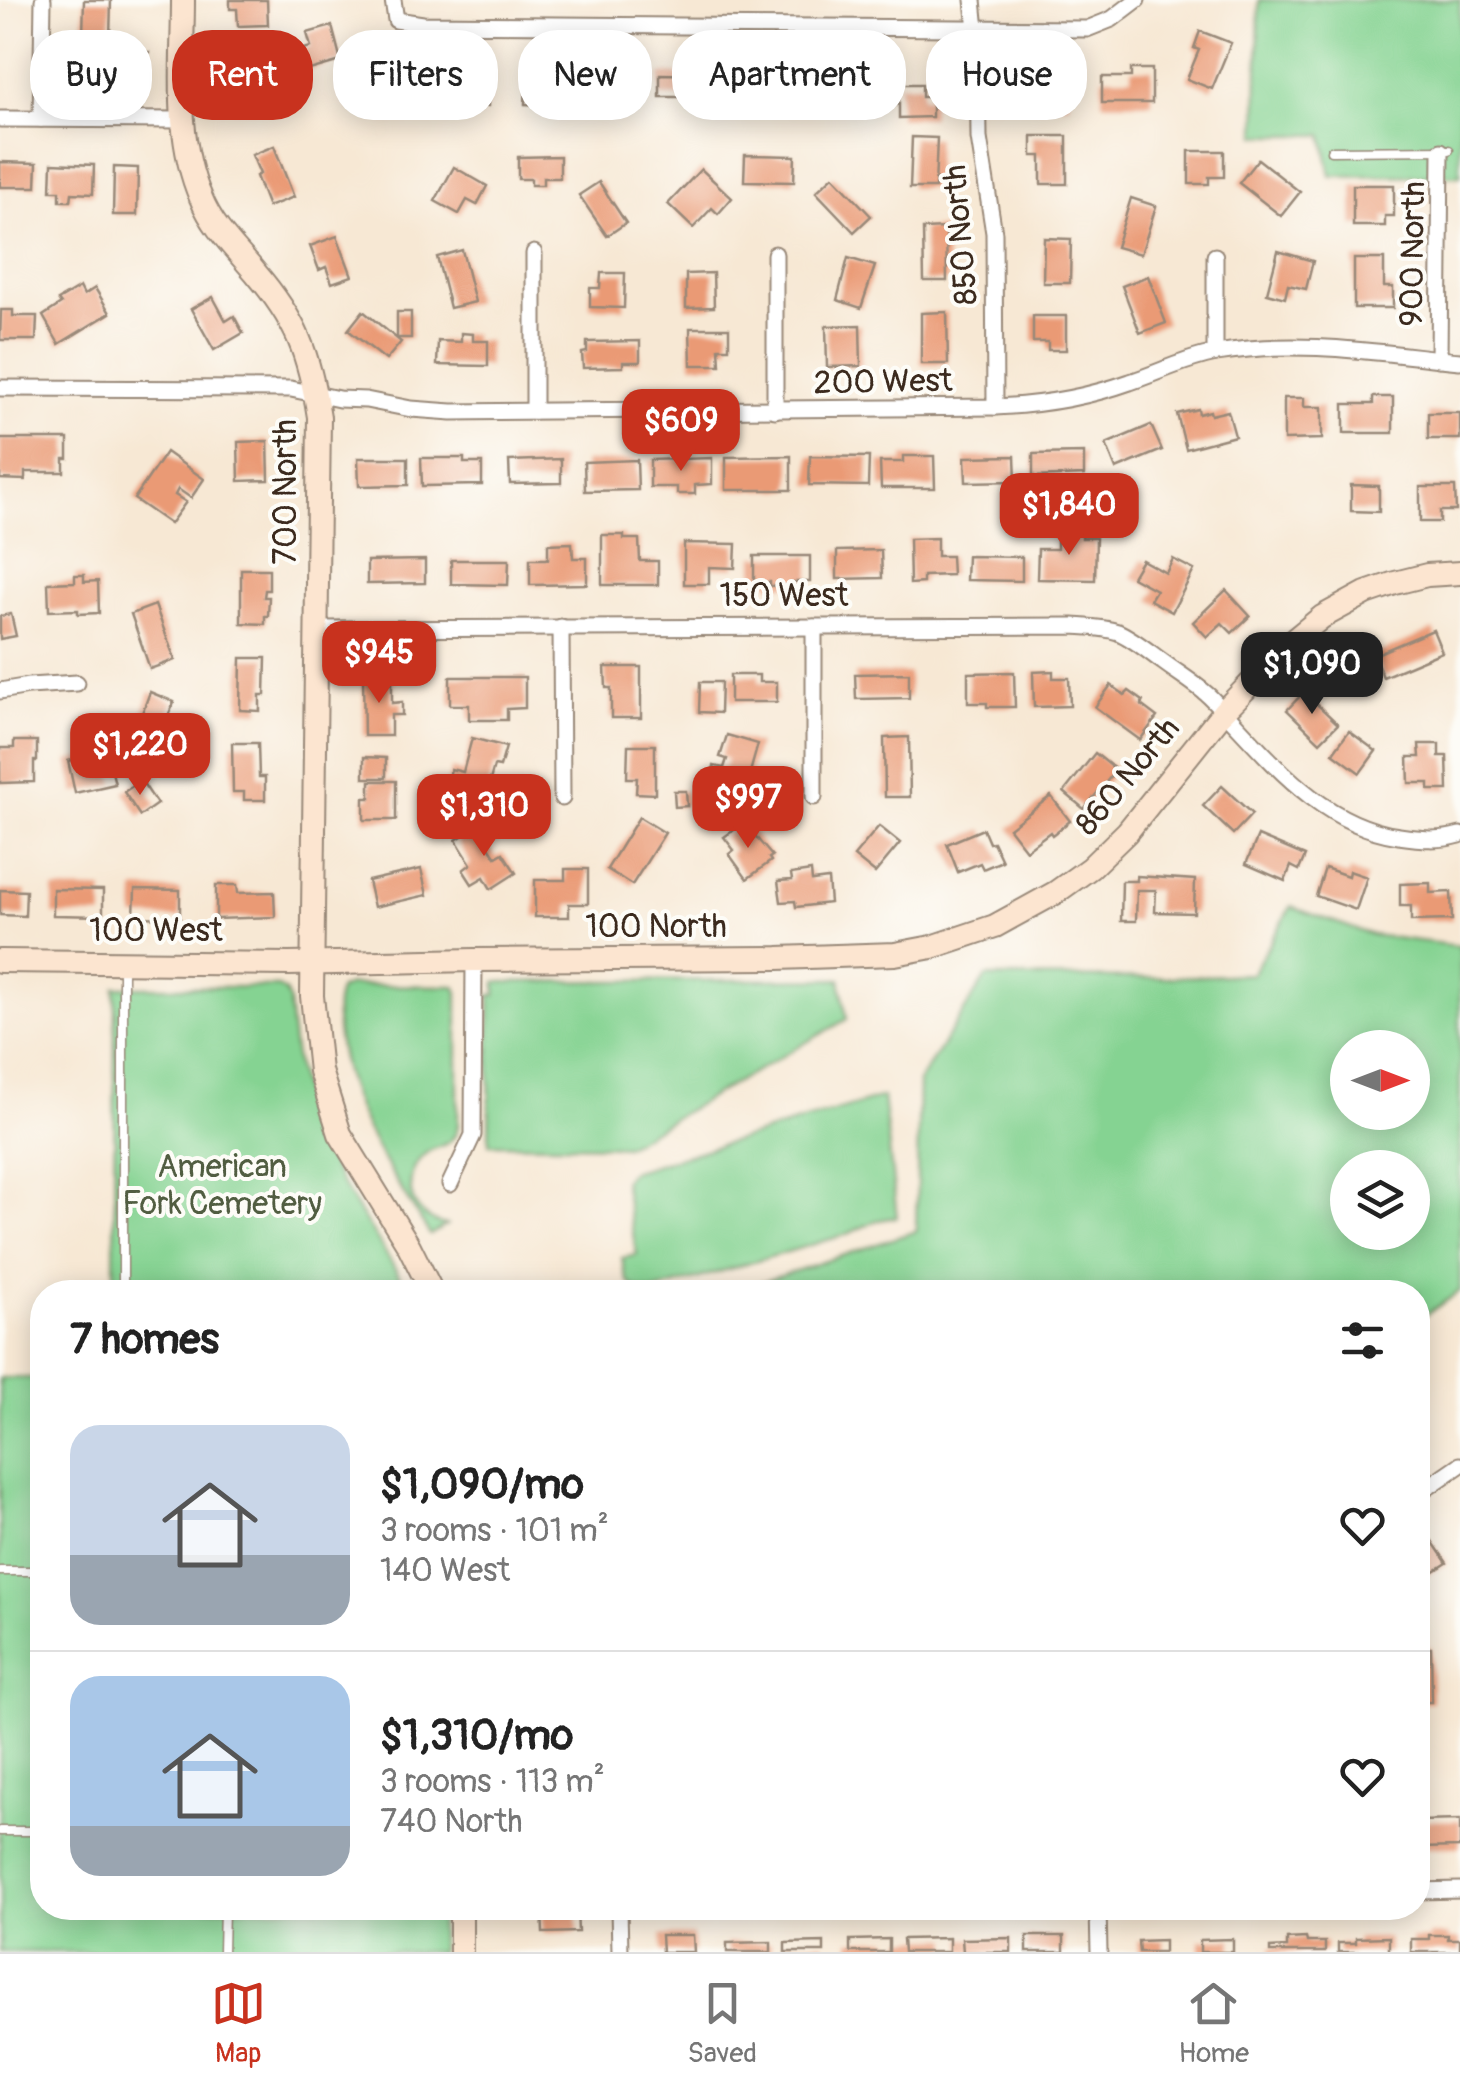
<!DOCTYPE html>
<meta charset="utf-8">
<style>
body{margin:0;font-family:Pangolin,sans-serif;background:#f2f2f2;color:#222;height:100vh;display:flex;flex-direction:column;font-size:38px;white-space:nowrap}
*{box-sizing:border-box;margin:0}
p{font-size:32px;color:#767676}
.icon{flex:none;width:55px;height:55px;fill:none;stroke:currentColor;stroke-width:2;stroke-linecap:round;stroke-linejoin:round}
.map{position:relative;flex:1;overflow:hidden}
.panel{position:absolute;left:30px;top:1280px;width:1400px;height:640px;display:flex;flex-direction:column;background:#fff;border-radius:40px;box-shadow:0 5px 25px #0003}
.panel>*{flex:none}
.guide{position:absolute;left:30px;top:30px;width:1400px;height:90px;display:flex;gap:20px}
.needle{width:65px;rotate:90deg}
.controls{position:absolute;left:1330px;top:1030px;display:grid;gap:20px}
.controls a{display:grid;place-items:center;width:100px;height:100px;border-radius:50%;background:#fff;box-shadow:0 5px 25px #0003;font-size:50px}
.price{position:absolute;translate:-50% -85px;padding:0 22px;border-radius:20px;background:#c8321e;color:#fff;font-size:32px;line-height:65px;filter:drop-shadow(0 2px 5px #0008)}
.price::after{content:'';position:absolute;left:50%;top:60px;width:30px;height:22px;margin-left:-15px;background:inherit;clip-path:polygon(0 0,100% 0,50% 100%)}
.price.current{background:#222;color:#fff}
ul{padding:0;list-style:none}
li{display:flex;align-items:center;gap:30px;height:250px;padding:0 40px}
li+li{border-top:2px solid #e0e0e0}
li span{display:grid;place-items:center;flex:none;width:280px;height:200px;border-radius:30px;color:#555}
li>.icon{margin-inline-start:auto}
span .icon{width:120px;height:120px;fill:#fffc;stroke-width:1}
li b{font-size:42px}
h2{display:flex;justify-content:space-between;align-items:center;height:120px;padding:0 40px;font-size:42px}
.pill{padding:0 35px;border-radius:40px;background:#fff;box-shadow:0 5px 25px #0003;font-size:35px;line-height:90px}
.pill.current{background:#c8321e;color:#fff}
.dock{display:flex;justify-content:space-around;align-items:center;height:140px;border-top:2px solid #e0e0e0;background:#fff;font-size:28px;color:#767676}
.dock a{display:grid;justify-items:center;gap:5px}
.dock .current{color:#c8321e}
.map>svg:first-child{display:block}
.green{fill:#85d392;stroke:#607e58;stroke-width:2.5;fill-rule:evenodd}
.building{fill:#ea9a74}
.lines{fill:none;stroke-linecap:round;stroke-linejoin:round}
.lane-casing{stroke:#998979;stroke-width:11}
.street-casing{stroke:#998979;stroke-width:19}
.secondary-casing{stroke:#998979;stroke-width:26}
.lane{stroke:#fff;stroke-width:8}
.street{stroke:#fff;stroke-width:15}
.secondary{stroke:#fce5d0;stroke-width:22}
.labels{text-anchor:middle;stroke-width:8;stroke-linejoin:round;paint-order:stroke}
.street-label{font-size:32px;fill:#3b2a1e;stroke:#fdfcf7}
.park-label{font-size:32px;fill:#515d41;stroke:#fdfcf7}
</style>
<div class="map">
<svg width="1460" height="1952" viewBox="0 0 1460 1952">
<rect width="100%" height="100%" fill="#fdfcf7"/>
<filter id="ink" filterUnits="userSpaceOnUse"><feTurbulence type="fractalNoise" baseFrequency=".01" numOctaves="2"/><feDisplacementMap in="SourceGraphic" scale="20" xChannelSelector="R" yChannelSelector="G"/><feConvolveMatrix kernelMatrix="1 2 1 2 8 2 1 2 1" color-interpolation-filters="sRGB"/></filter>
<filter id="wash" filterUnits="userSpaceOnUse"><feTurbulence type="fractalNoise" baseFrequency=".0048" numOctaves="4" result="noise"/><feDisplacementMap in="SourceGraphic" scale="40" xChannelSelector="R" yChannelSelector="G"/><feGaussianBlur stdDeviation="2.25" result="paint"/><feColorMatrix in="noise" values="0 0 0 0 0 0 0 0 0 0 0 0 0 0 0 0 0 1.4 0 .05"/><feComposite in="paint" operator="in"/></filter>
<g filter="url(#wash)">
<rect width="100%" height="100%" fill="#f7e8d4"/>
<!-- green -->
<g class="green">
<polygon points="1259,0 1460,0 1460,175 1331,176 1323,135 1257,135"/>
<path d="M1291,907L1372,935L1460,946V1291L1418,1320V1292H732L916,1231L919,1081L986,977L1151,978L1252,974ZM1348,1048H1412V1112H1348ZM1348,1168H1412V1232H1348Z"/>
<polygon points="840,979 847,1019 625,1146 489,1144 490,995 496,995 496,982"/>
<path d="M349,985L455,986L458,992V1126C456,1133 456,1135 451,1140C445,1146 436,1147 429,1151C412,1162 406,1184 414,1202C421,1215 433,1222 446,1225L430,1235C389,1170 348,1114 338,1036C336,1020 333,1003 340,989Z"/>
<path d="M115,987H278L285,991L289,1000C292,1063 306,1124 339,1179C361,1217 388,1253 408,1292H114Z"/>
<path d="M883,1097L897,1217L875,1221L848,1234L652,1292C625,1287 627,1283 622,1258L637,1255L623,1181L630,1172Z"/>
<polygon points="0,1378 42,1378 42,1908 440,1908 440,1952 0,1952"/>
</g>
<g id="blocks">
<!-- building -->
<g class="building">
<polygon points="84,0 111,0 110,38 83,37"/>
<polygon points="230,0 267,0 268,25 238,26 237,9 230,9"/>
<polygon points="332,26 341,61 306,71 300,50 311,47 307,33"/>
<polygon points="1200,31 1231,43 1212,89 1187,79 1199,50 1194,48"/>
<polygon points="129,52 149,52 148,84 88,81 88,55 129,56"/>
<polygon points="232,61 248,61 248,71 261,71 261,110 233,110"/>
<polygon points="361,65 383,72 380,80 389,83 381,105 351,94"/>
<polygon points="1131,69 1152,69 1152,103 1102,103 1102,77 1131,77"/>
<polygon points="478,70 489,70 488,106 450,106 450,82 467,82 467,74 478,75"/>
<polygon points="548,71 562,72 561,106 525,104 526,80 548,81"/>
<polygon points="581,71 600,71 600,76 628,76 628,102 592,101 592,89 581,89"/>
<polygon points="768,73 788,73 788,107 753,107 753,83 768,83"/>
<polygon points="660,74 712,75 712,97 660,97"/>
<polygon points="798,76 843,76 843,108 806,108 807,92 798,92"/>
<rect x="1035" y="80" width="34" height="24"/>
<polygon points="899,84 922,84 922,97 932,97 932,117 899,118"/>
<polygon points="1032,136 1067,136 1067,184 1041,184 1041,156 1032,156"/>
<polygon points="912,137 937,138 935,188 910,188"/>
<polygon points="274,146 294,197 268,207 256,176 260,174 252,155"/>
<polygon points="1189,151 1224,151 1224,177 1209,177 1209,184 1189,184"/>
<polygon points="745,155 795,156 794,182 744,181"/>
<polygon points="560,156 560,178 543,178 543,185 531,185 531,179 518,179 518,157"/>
<polygon points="1258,159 1300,192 1281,216 1239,183"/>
<polygon points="0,162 37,163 36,187 0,187"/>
<polygon points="52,163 94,165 93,194 72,193 71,201 60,201 60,191 51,191"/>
<polygon points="114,167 138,168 137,215 113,215"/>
<polygon points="454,167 487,186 477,205 467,200 459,214 435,201"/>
<polygon points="701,169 732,198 718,214 712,208 693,228 668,204"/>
<polygon points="833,176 871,216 854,232 816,192"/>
<polygon points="599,182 626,223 607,236 579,195"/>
<polygon points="1353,185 1394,185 1394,216 1385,216 1385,226 1353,226"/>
<polygon points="1131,198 1156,206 1141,254 1116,247"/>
<polygon points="946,228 947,281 924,281 923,229"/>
<polygon points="337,236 352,276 332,283 326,267 319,270 310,246"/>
<polygon points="1044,238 1071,239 1070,283 1043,283"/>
<polygon points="462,250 475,302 450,308 437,257"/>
<polygon points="1278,251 1313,261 1306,289 1288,285 1285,298 1267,293"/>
<polygon points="848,258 875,266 861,308 837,300"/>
<polygon points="1354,259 1384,259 1384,287 1393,287 1393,308 1354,308"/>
<polygon points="601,273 625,273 624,308 590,307 590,288 600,288"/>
<polygon points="713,273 714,307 686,308 686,274"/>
<polygon points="1148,276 1166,323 1140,333 1122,286"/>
<polygon points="80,287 84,295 95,288 110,313 59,344 43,316 61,304 58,300"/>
<polygon points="213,297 226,321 234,316 243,333 214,350 191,309"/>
<polygon points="1,310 13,310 13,316 37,316 36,340 0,340"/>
<polygon points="363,311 401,342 386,360 348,330"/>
<rect x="397" y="312" width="14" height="26"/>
<polygon points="947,312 948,364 921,364 921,313"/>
<polygon points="1033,316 1066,316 1066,350 1048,350 1048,342 1033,342"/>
<polygon points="860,325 861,366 827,367 826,326"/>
<polygon points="690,328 729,328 729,348 719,348 720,365 691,365"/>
<polygon points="461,333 473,334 473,341 488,341 488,366 437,365 438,341 461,342"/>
<polygon points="640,341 640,362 623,362 623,367 583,368 582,353 587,352 587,342"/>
<polygon points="1373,397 1393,397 1393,433 1344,433 1344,404 1373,404"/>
<polygon points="1284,398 1304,398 1304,407 1322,407 1322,439 1284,440"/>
<polygon points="1198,409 1199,414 1210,411 1211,415 1228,411 1235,436 1186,449 1177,414"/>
<rect x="1428" y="413" width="32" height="26"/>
<polygon points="1151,425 1162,450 1116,469 1106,444"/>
<polygon points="0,439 68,439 68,459 64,459 64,472 25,472 25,480 0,479"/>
<polygon points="268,441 269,480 239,481 238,442"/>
<polygon points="166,452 204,479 191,498 178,489 175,495 186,502 170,524 134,499"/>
<polygon points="1084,453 1084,475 1033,477 1033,454"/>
<polygon points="791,456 791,490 726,490 726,457"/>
<polygon points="810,456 869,457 868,486 809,485"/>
<polygon points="903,456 934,456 935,488 881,488 880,462 903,462"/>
<polygon points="1015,456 1016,481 966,482 965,457"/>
<polygon points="358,458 408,458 408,485 359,486"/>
<polygon points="421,458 464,458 464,463 482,463 482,485 422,486"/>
<polygon points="712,458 712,484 695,485 695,494 677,494 677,487 650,487 650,460"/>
<polygon points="561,459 561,483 510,484 509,461"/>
<polygon points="637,460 638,490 585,491 584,462"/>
<polygon points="1351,485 1379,486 1379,512 1351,511"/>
<polygon points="1420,487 1455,487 1456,511 1440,511 1440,522 1420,522"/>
<polygon points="1057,530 1082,530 1082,538 1096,538 1095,580 1037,579 1038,549 1057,549"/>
<polygon points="602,535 624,535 624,539 639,539 640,561 658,561 658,585 602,585"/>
<polygon points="937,538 937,556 951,556 952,575 923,576 923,583 910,584 909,539"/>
<polygon points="572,543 573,558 587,558 587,584 530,585 530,559 548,559 548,544"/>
<polygon points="684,543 736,544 735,568 709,567 709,584 684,584"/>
<polygon points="881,550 882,578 837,579 837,551"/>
<polygon points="754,556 810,556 810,582 794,582 794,585 770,586 770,582 754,582"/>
<polygon points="967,556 1022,557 1022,581 966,580"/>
<polygon points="1173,559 1194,570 1172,612 1150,600 1156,590 1132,577 1142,560 1166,573"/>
<polygon points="425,560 425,583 367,584 367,561"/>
<polygon points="451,560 509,560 508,585 451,584"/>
<polygon points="241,569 269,569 269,590 265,590 264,597 269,597 268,616 265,616 265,624 241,623"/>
<polygon points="75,575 84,575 84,582 98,581 99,613 78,614 78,610 49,611 48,583 75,582"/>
<polygon points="1226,590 1250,616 1232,633 1222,623 1207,637 1193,622"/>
<polygon points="155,605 175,660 150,669 131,614"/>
<polygon points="11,614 16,636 0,639 0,616"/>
<polygon points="1433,630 1442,652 1383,677 1374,655"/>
<polygon points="241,658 266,658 265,695 260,695 260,711 240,710"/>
<polygon points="605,667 641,667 641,718 611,718 611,688 606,688"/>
<polygon points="1053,671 1053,678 1069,678 1070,706 1034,707 1033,672"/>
<polygon points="1014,672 1015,707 987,707 987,703 968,703 968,673"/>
<polygon points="909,673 909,698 856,699 855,674"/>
<polygon points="730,675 759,675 759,682 777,682 777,702 730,702"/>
<polygon points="363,677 392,677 392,703 402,702 402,715 391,715 391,736 364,736"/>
<polygon points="450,677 525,677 525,708 507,709 507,720 469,720 469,705 450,705"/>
<polygon points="700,682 721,682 720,713 699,712"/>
<polygon points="1111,685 1125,695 1129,691 1143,701 1141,705 1157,717 1140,740 1095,707"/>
<polygon points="150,692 174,702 155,746 133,737"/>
<polygon points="1304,692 1338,724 1320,742 1287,710"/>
<polygon points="1349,731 1376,751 1360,773 1333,753"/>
<polygon points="727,735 758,744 747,783 743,782 738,799 717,793 720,784 710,781 714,766 724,768 727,759 720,757"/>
<polygon points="909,737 910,797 885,797 884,738"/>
<polygon points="472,738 506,747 500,767 494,766 484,802 463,797 465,789 447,784 451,769 463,772"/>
<polygon points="14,741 37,741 37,761 34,761 34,782 0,783 0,748 14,748"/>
<polygon points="232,743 258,743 259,777 265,777 265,800 244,800 244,792 233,792"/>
<polygon points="1419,744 1439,744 1439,756 1447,756 1448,790 1429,790 1429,783 1409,783 1408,757 1420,757"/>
<polygon points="628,745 655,745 655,794 636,793 637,778 627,778"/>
<polygon points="106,747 115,784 75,793 68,761 88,756 87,751"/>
<polygon points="1095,753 1116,770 1084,809 1064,792"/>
<polygon points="364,757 386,758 386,778 364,778"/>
<polygon points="141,780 157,804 140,816 124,792"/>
<polygon points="370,781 396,781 396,820 364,820 364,798 370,798"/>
<polygon points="1222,786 1252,814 1233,834 1203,806"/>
<polygon points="674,791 686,791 687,806 675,807"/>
<polygon points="1051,796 1070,821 1052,835 1050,832 1026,850 1009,828"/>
<polygon points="639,817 665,833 632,885 607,869"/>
<polygon points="482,823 491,837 485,841 496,857 503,853 516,873 491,889 484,877 472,884 463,870 471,864 456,840"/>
<polygon points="744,823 772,856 769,858 771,861 747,879 729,854 734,850 724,837"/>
<polygon points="879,826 900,843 875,873 854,856"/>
<polygon points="983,829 989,843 993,842 1002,861 983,869 980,863 958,872 947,844"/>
<polygon points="1258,836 1305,856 1299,870 1291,866 1285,881 1246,864"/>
<polygon points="1325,868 1348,876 1349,871 1367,877 1356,910 1316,896"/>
<polygon points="421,869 427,895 374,907 368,881"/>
<polygon points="565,869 588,869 588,904 569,904 569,917 535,917 535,880 565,880"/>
<polygon points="811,871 812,881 828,879 830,903 796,907 795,901 781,902 778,881 792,880 791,874"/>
<polygon points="1137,876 1195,880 1194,913 1155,912 1156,890 1137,890 1136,921 1121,921 1122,881 1137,881"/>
<polygon points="1430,883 1430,893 1451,892 1452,920 1411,921 1411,906 1400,906 1400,884"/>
<polygon points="216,885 237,885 238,893 274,892 275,917 216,919"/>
<polygon points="53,889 103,890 103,916 53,915"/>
<polygon points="135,889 180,890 180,918 134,917"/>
<polygon points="0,890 26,891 25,916 0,915"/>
<polygon points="1430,1538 1447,1563 1422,1579 1428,1590 1418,1597 1418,1547"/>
<polygon points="1418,1647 1431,1647 1432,1702 1418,1702"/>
<polygon points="1460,1820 1460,1847 1418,1848 1418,1821"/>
<polygon points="542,1908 577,1908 578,1932 543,1933"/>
<polygon points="661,1935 693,1935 694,1952 662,1952"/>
<polygon points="1429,1935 1448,1935 1448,1939 1460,1939 1460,1952 1411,1952 1411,1939 1429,1939"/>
<rect x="1027" y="1936" width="37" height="16"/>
<polygon points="1389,1937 1389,1952 1338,1952 1338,1943 1356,1943 1356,1938"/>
<polygon points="949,1938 949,1952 904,1952 903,1939"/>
<polygon points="1011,1938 1011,1952 963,1952 962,1939"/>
<polygon points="1306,1938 1307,1942 1325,1942 1325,1952 1270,1952 1270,1948 1287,1947 1287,1939"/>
<polygon points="889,1939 889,1952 850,1952 850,1940"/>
<polygon points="1233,1939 1233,1952 1200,1952 1200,1940"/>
<polygon points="1164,1940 1164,1952 1139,1952 1138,1941"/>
<polygon points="771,1942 771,1952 727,1952 727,1943"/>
<polygon points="824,1942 824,1952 785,1952 785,1943"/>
</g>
</g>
</g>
<g filter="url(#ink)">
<use href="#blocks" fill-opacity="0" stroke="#998979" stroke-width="2.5"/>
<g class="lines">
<defs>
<g id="lane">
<polyline points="1331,151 1449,150"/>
<polyline points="123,1292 123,967"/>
<polyline points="0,1571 42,1571"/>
<polyline points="0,1831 42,1831"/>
<polyline points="223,1952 224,1908"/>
</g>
<g id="street">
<polyline points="393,0 396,20 423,24 1087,29 1112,19 1137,0"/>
<polyline points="973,0 978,49 979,138 994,233 995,407"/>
<polyline points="0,119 183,120"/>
<polyline points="41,119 43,0"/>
<polyline points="534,253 534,411"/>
<polyline points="775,254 775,410"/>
<polyline points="1215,353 1215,256"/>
<polyline points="1439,359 1441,151"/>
<path d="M0,388L291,389L339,399L366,400L411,409L452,412L995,407C1042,405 1085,398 1130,382C1158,373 1187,358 1217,353C1297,339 1380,353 1460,361"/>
<polyline points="561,627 562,798"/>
<polyline points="814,627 814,797"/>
<path d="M318,629L1073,626C1088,627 1104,627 1118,632C1134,639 1149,652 1163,662C1179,674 1198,685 1212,699C1267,755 1317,824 1399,836C1420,839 1440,841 1460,835"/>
<polyline points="0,691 29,686 77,683"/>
<polyline points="450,1184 473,1135 474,960"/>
<polyline points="1418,1494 1460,1465"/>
<polyline points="1418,1891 1460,1890"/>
<polyline points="619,1908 620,1952"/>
<polyline points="1098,1908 1099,1952"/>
</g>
<g id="secondary">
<path d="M183,0C183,65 174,136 201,198C213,228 235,248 255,272C297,321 309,354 319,417L312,996L320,1071L340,1134L409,1246L432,1292"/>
<polyline points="0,961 289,964 474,960 778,958 895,954 932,947 995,926 1055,893 1090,868 1127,832 1223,712 1289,644 1322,617 1366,593 1395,583 1427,575 1460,573"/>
<polyline points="461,1908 461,1952"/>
</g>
</defs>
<!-- lane casing -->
<use href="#lane" class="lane-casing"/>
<!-- street casing -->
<use href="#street" class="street-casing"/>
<!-- secondary casing -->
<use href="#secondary" class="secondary-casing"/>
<!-- lane -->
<use href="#lane" class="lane"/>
<!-- street -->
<use href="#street" class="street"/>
<!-- secondary -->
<use href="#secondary" class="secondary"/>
</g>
</g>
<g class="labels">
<!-- street labels -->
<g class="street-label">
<text transform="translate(960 235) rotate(-95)" y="11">850 North</text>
<text transform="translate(1412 254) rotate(-89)" y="11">900 North</text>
<text transform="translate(883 381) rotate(-1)" y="11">200 West</text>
<text transform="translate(285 492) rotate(-90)" y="11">700 North</text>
<text x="784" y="606">150 West</text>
<text transform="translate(1127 776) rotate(-50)" y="11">860 North</text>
<text x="656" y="937">100 North</text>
<text x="156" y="941">100 West</text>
</g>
<!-- park labels -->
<g class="park-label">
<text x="222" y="1177">American<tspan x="222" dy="37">Fork Cemetery</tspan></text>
</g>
</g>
</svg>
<div class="controls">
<a><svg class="needle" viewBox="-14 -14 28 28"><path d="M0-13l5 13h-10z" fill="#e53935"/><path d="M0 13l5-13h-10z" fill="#767676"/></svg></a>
<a><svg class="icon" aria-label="layers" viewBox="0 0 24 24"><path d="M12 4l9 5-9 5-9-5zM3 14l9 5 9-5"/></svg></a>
</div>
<b class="price" style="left:681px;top:474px">$609</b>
<b class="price" style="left:1069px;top:558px">$1,840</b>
<b class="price" style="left:379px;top:706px">$945</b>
<b class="price current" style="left:1312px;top:717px">$1,090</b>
<b class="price" style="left:140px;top:798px">$1,220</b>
<b class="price" style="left:748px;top:851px">$997</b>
<b class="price" style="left:484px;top:859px">$1,310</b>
<div class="guide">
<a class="pill">Buy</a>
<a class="pill current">Rent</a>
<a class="pill">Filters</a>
<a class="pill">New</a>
<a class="pill">Apartment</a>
<a class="pill">House</a>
</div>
<section class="panel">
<h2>7 homes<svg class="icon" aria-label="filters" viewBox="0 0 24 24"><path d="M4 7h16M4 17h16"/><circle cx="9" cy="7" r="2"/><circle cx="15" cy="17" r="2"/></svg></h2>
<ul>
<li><span style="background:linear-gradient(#c9d6e8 65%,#9aa5b1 0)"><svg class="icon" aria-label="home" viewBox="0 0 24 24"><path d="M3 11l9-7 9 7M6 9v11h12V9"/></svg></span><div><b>$1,090/mo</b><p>3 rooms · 101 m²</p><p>140 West</p></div><svg class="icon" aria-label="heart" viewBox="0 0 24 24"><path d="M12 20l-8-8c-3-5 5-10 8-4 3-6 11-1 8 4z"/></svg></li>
<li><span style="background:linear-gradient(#a9c7e8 75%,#9aa5b1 0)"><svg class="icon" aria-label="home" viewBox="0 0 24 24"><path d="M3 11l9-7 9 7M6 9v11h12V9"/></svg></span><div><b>$1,310/mo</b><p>3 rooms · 113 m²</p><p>740 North</p></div><svg class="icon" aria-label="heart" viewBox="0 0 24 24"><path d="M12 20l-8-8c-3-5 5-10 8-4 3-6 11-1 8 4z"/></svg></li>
</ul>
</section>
</div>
<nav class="dock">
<a class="current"><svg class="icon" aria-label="map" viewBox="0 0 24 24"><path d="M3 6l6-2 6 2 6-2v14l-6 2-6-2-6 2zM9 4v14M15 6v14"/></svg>Map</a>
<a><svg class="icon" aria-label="saved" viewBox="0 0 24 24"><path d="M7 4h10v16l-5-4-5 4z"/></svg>Saved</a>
<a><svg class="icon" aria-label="home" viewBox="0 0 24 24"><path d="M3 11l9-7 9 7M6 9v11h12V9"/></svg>Home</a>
</nav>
